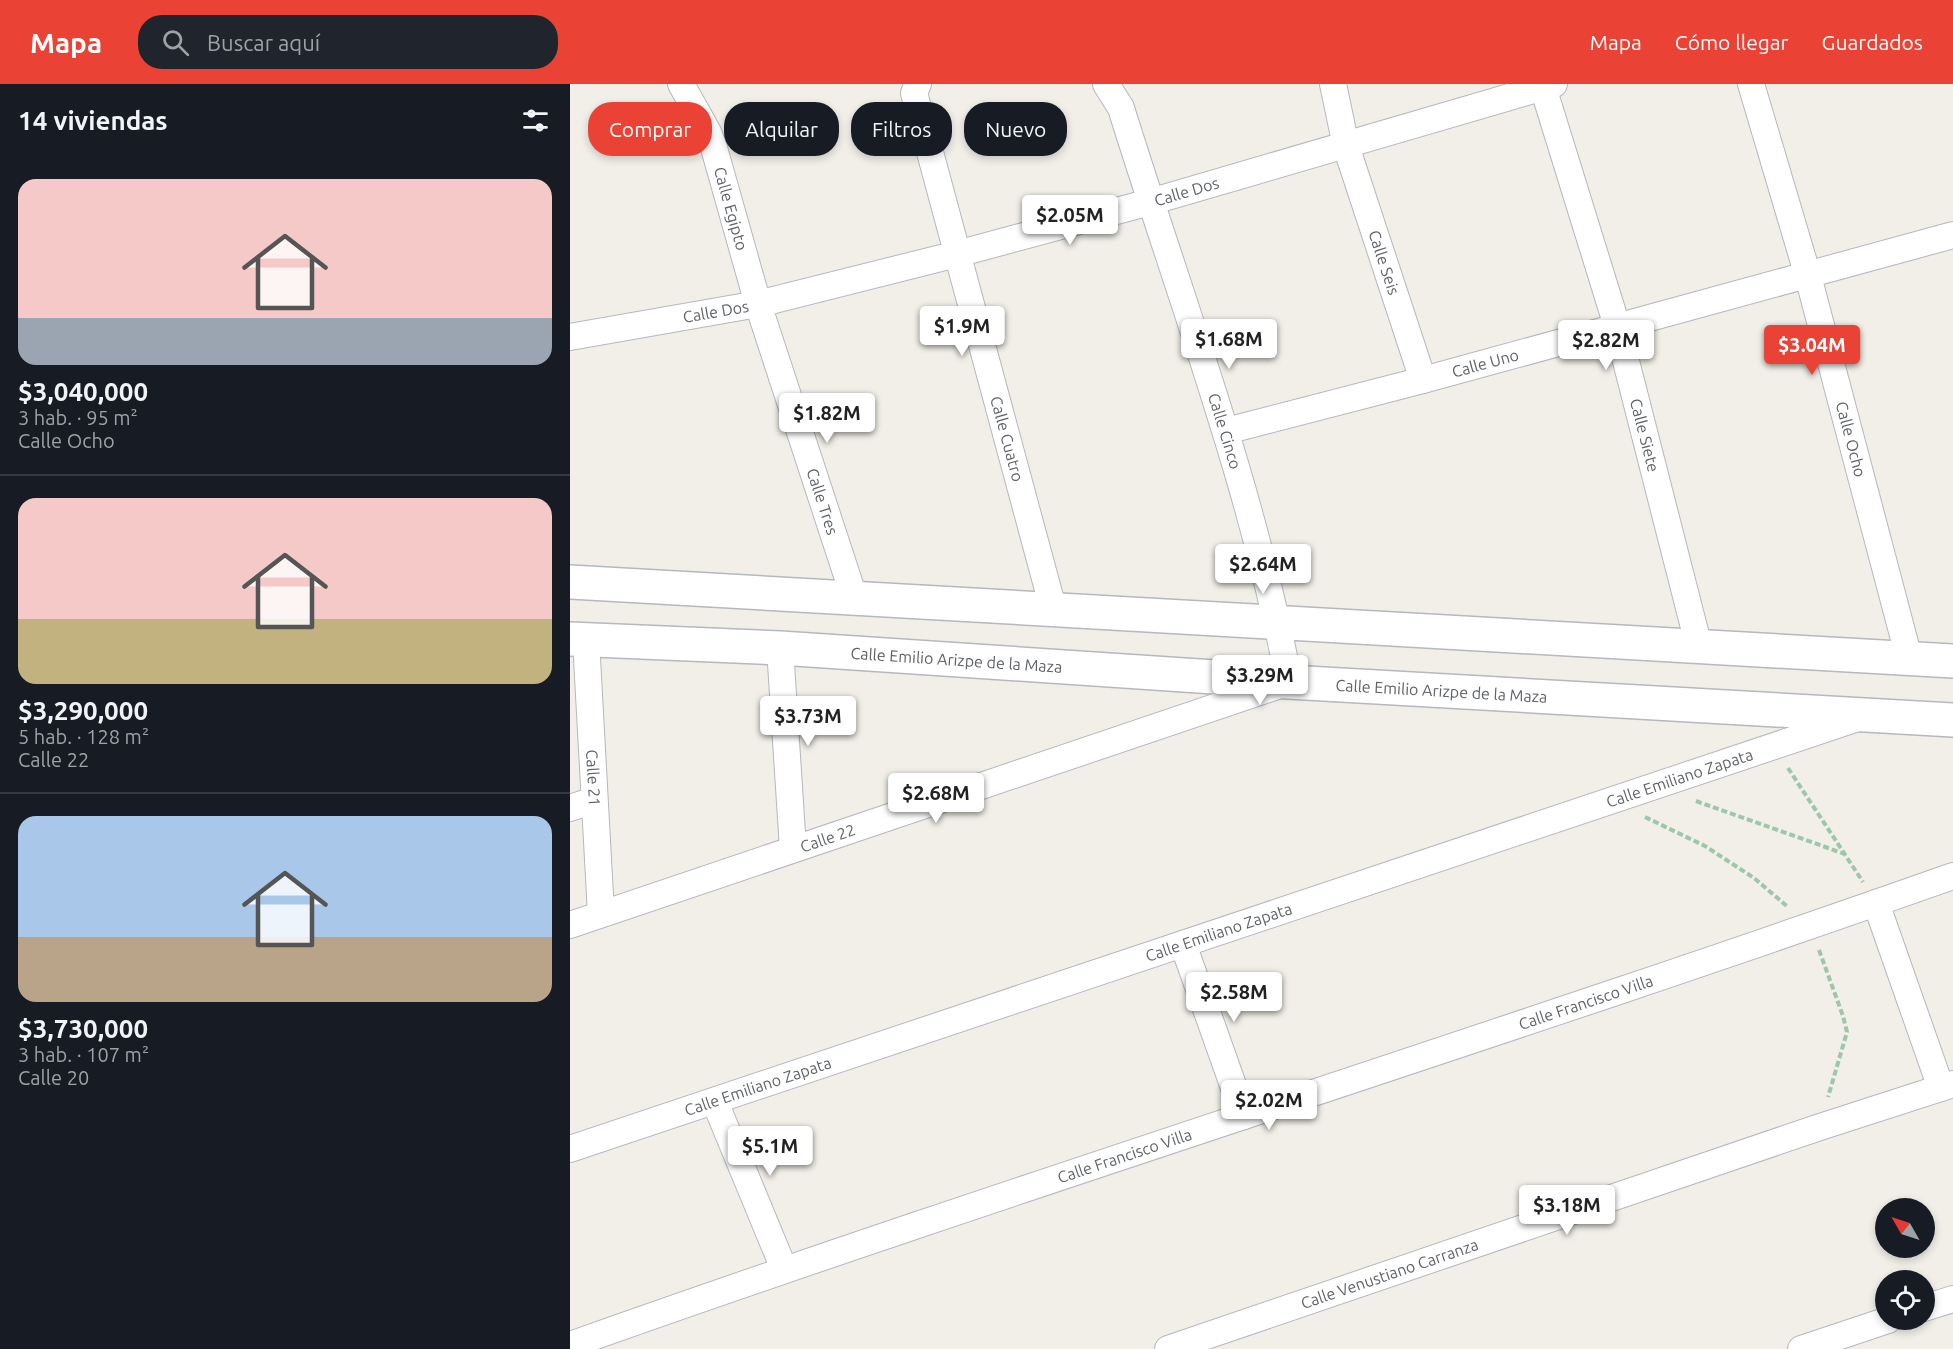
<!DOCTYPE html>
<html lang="es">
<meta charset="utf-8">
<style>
body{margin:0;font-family:Ubuntu,sans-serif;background:#20242c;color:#f1f3f6;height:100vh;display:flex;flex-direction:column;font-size:22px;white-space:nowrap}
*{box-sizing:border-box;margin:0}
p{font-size:20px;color:#9ea1a6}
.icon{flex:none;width:33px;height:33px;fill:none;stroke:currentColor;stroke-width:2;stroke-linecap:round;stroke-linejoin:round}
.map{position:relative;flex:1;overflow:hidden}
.side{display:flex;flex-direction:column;background:#171b24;width:570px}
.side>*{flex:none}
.hud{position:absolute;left:18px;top:18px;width:570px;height:54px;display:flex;gap:12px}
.needle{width:39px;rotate:309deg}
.controls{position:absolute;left:1305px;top:1114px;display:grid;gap:12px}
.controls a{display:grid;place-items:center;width:60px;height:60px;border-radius:50%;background:#171b24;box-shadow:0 3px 9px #0003;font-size:30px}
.price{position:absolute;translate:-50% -51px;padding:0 14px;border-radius:6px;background:#fff;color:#222;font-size:20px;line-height:39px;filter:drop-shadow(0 2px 3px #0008)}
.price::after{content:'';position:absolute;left:50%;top:36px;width:18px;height:14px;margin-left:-9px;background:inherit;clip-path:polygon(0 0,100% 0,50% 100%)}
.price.on{background:#ea4335;color:#fff}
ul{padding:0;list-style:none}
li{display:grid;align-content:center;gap:12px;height:318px;padding:0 18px}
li+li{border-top:2px solid #363941}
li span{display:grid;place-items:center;height:186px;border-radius:18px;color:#555}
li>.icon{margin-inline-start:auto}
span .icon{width:108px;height:108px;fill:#fffc;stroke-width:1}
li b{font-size:26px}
h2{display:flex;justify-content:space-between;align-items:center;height:72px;padding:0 18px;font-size:26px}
.chip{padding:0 21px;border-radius:24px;background:#171b24;box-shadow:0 3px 9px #0003;font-size:21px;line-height:54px}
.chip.on{background:#ea4335;color:#fff}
header{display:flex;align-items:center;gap:36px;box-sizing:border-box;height:84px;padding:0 30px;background:#ea4335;color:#fff}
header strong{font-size:28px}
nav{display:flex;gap:33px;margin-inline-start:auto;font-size:21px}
.search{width:420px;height:54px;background:#20242c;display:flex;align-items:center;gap:15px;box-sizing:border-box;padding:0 21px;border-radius:24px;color:#9ea1a6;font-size:22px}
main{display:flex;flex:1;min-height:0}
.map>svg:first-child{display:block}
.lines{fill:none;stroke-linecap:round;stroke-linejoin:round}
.minor-casing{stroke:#b5b8bc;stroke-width:28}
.tertiary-casing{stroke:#b5b8bc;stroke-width:36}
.path{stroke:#9cc7a9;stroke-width:4;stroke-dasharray:6 3;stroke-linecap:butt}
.minor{stroke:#fff;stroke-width:26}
.tertiary{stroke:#fff;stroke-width:33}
.labels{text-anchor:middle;stroke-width:4.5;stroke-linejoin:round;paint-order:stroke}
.street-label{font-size:16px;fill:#5f6368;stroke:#fff}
</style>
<header>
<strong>Mapa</strong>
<div class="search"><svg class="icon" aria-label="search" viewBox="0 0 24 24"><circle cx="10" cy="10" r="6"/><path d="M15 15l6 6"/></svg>Buscar aquí</div>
<nav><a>Mapa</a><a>Cómo llegar</a><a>Guardados</a></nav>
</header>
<main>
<section class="side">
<h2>14 viviendas<svg class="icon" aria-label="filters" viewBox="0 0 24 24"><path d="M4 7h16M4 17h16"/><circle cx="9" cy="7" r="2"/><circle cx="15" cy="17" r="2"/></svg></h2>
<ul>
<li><span style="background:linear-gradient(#f6c9c9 75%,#9aa5b1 0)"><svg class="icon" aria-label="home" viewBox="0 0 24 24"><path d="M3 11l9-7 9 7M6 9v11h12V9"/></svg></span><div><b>$3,040,000</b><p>3 hab. · 95 m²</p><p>Calle Ocho</p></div></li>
<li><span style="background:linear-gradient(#f6c9c9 65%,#c2b280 0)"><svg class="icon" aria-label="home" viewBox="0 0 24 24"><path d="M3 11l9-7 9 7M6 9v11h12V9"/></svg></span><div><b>$3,290,000</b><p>5 hab. · 128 m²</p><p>Calle 22</p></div></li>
<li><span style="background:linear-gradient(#a9c7e8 65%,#b9a48a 0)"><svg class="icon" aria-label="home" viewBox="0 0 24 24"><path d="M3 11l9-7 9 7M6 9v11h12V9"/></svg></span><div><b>$3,730,000</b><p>3 hab. · 107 m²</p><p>Calle 20</p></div></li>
</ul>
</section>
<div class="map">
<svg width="1383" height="1265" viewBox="0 0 1383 1265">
<rect width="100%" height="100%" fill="#f1efe8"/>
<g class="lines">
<defs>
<g id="minor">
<path id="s1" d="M111,0L138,48L144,64L188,220L284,513"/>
<path id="s2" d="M348,0L344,9L483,524"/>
<path id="s3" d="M763,0L776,62L853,296"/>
<path id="s4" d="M972,0L1047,242L1129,563"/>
<path id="s5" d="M1181,0L1238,192L1339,574"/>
<path id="s6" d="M0,253L188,220L387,170L580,118L984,0"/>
<path id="s7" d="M656,347L853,296L1383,151"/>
<path id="s8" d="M16,556L31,830"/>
<polyline points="210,564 223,765"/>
<polyline points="0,724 24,716"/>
<polyline points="1306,819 1371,1004"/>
<path id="s9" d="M0,841L719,598C682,401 610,214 551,24L536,0"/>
<polyline points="613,860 674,1032"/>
<polyline points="145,1018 214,1185"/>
<path id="s10" d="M0,1065L1288,634"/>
<polyline points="1354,1224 1383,1215"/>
<path id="s11" d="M0,1261C459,1098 924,954 1383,792"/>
<path id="s12" d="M598,1265L1250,1043L1383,1000"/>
<polyline points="1231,1265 1318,1236"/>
</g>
<g id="tertiary">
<polyline points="0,498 1383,577"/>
<path id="s13" d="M0,555L210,564L719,598L1383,636"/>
</g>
</defs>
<!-- minor casing -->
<use href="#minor" class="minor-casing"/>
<!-- tertiary casing -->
<use href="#tertiary" class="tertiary-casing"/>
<!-- path -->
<g class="path">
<polyline points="1218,684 1293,798"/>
<polyline points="1126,717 1275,770"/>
<polyline points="1075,733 1135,762 1184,794 1218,823"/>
<polyline points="1249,866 1273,932 1277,948 1258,1013"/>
</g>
<!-- minor -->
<use href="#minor" class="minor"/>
<!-- tertiary -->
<use href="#tertiary" class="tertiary"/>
</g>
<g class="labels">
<!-- street labels -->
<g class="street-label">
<text dy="6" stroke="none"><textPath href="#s6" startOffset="634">Calle Dos</textPath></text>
<text dy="6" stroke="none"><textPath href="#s1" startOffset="135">Calle Egipto</textPath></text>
<text dy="6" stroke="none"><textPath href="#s3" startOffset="186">Calle Seis</textPath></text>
<text dy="6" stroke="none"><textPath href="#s6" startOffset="148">Calle Dos</textPath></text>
<text dy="6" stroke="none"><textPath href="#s7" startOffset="268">Calle Uno</textPath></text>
<text transform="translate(655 347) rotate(73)" y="6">Calle Cinco</text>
<text dy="6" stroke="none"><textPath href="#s4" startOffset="366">Calle Siete</textPath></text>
<text dy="6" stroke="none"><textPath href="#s2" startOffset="368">Calle Cuatro</textPath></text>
<text dy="6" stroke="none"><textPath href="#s5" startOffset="369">Calle Ocho</textPath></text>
<text dy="6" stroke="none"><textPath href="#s1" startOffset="442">Calle Tres</textPath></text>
<text dy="6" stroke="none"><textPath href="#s13" startOffset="387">Calle Emilio Arizpe de la Maza</textPath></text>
<text dy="6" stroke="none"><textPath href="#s13" startOffset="873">Calle Emilio Arizpe de la Maza</textPath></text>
<text dy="6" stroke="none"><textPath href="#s8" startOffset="138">Calle 21</textPath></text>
<text dy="6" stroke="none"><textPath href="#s10" startOffset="1170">Calle Emiliano Zapata</textPath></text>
<text dy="6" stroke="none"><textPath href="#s9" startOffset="272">Calle 22</textPath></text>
<text dy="6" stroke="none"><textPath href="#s10" startOffset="684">Calle Emiliano Zapata</textPath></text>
<text dy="6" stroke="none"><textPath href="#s11" startOffset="1072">Calle Francisco Villa</textPath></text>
<text dy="6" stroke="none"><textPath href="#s10" startOffset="198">Calle Emiliano Zapata</textPath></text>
<text dy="6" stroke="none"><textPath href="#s11" startOffset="586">Calle Francisco Villa</textPath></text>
<text dy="6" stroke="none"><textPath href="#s12" startOffset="234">Calle Venustiano Carranza</textPath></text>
</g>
</g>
</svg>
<div class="controls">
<a><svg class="needle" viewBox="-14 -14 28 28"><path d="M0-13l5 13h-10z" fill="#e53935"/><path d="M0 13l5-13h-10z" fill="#9ea1a6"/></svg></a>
<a><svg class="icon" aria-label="locate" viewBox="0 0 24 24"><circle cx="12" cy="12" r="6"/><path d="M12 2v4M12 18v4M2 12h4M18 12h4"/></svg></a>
</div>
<b class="price" style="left:500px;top:162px">$2.05M</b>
<b class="price" style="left:392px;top:273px">$1.9M</b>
<b class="price" style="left:659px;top:286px">$1.68M</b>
<b class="price" style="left:1036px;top:287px">$2.82M</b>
<b class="price on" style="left:1242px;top:292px">$3.04M</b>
<b class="price" style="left:257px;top:360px">$1.82M</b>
<b class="price" style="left:693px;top:511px">$2.64M</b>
<b class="price" style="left:690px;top:622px">$3.29M</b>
<b class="price" style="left:238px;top:663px">$3.73M</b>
<b class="price" style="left:366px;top:740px">$2.68M</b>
<b class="price" style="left:664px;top:939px">$2.58M</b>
<b class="price" style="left:699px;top:1047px">$2.02M</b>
<b class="price" style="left:200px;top:1093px">$5.1M</b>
<b class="price" style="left:997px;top:1152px">$3.18M</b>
<div class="hud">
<a class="chip on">Comprar</a>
<a class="chip">Alquilar</a>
<a class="chip">Filtros</a>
<a class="chip">Nuevo</a>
</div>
</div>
</main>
